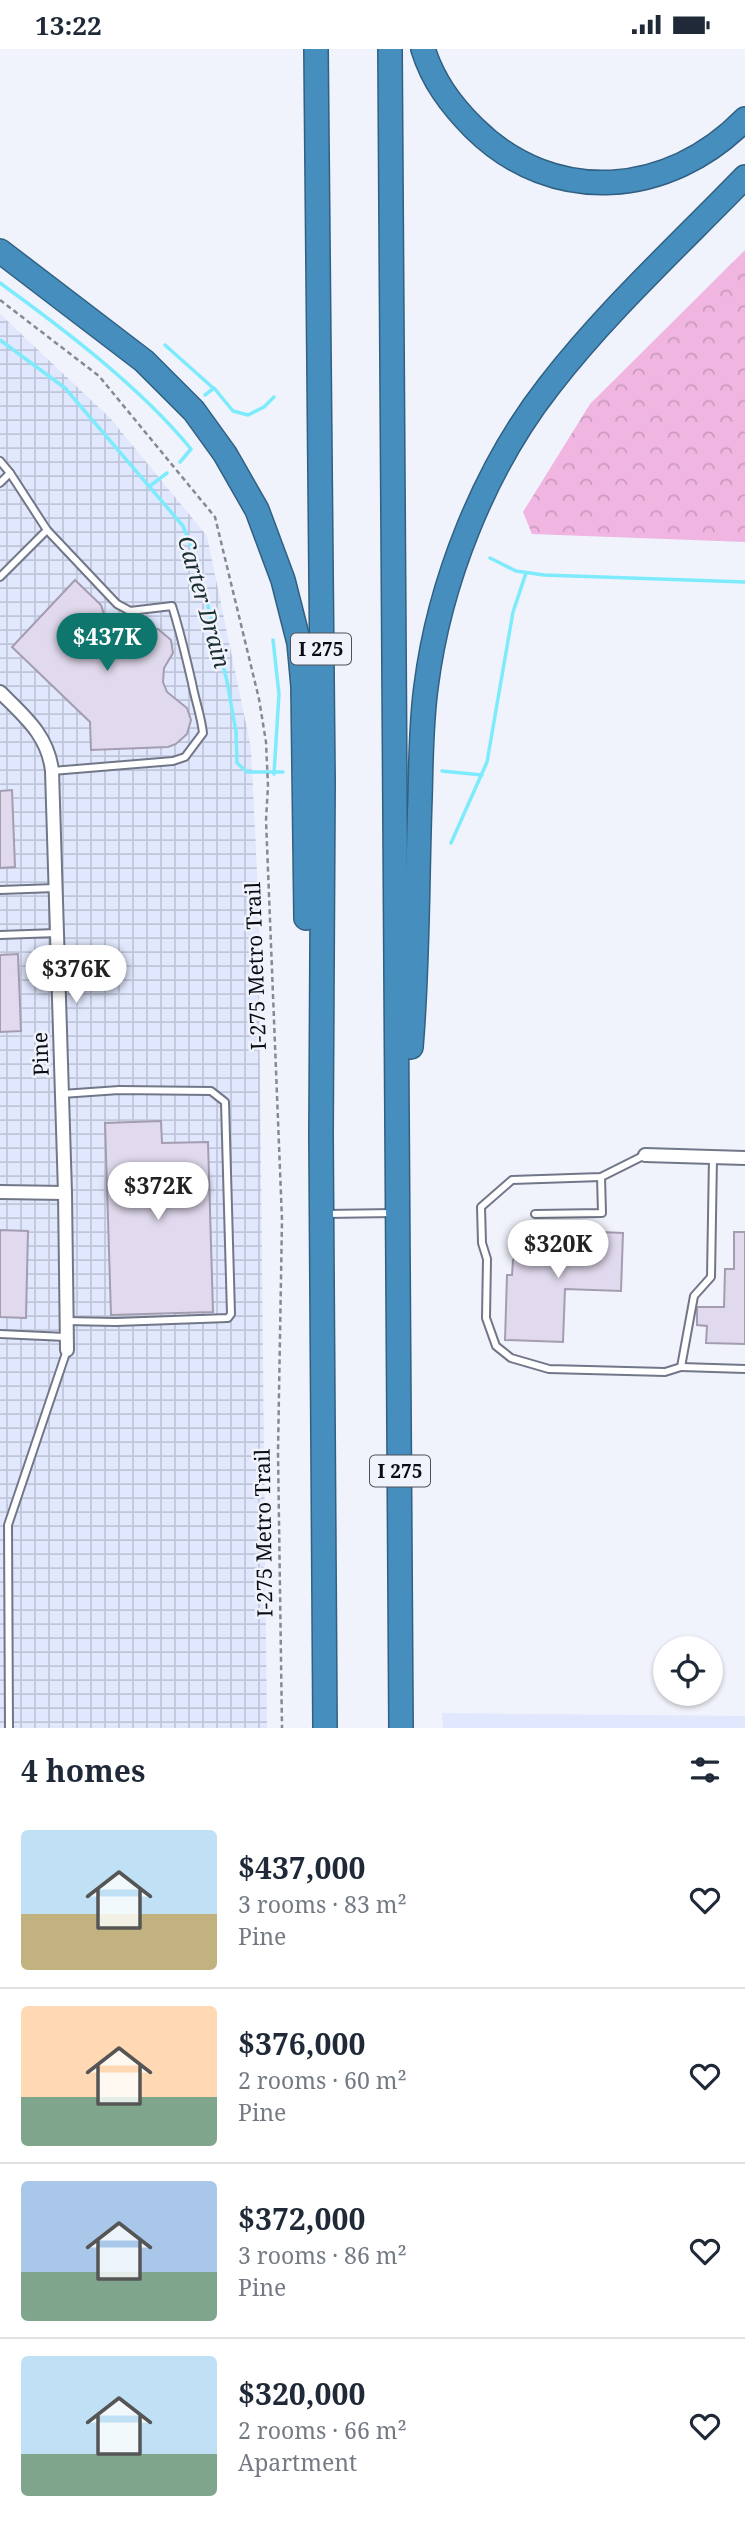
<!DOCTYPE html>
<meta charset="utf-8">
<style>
body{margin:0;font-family:"Noto Serif",serif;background:#f6f6f7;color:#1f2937;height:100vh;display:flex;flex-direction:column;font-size:26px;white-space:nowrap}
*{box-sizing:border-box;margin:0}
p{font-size:23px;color:#747a83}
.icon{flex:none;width:38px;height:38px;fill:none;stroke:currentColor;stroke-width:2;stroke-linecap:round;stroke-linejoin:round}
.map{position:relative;height:1679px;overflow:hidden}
.side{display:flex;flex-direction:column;background:#fff;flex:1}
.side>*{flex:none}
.tools{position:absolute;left:653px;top:1587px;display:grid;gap:14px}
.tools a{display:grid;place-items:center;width:70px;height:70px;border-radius:50%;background:#fff;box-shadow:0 2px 5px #0004;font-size:35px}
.price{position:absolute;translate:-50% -60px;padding:0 16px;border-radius:24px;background:#fff;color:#222;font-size:23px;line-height:46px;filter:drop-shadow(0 2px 4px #0008)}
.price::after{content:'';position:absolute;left:50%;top:42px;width:21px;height:16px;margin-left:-10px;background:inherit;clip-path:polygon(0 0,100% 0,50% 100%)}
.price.selected{background:#0f766e;color:#fff}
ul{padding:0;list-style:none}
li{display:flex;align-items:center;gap:21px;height:175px;padding:0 21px}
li+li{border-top:2px solid #e0e1e3}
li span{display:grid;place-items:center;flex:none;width:196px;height:140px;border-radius:7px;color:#555}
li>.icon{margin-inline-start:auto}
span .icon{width:84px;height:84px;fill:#fffc;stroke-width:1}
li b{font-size:30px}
h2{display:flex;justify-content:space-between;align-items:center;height:84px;padding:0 21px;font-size:30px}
.status{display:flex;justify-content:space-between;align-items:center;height:49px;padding:0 35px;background:#fff;direction:ltr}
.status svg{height:19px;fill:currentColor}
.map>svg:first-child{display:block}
.built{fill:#e1e8fe}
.industrial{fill:url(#industrial-grid)}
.forest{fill:url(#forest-crowns)}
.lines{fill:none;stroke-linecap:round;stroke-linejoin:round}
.stream{stroke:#7debfb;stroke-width:3.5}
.building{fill:#e1d9ed;stroke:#a49db0;stroke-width:2}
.service-casing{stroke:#717788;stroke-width:10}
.minor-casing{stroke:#717788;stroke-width:16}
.motorway-casing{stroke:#316082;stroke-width:26}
.path{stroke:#878992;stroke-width:2.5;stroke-dasharray:5 3.5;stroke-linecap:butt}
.service{stroke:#fff;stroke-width:6}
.minor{stroke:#fff;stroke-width:12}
.motorway{stroke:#468ebd;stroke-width:23}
.labels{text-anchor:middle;stroke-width:5;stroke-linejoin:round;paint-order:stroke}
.shield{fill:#f1f3fc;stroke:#4f5159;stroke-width:2}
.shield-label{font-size:19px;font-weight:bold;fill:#0a0c13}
.street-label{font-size:21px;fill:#0a0c13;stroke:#f1f3fc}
.water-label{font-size:23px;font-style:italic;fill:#1a2e31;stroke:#f1f3fc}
</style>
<div class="status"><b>13:22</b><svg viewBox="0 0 49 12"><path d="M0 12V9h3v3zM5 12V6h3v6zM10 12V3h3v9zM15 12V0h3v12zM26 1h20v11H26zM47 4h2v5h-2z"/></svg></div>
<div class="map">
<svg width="745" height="1679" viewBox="0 0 745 1679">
<defs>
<pattern id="industrial-grid" width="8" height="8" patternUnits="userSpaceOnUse" patternTransform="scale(1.75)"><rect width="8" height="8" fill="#e1e8fe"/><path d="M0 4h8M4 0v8" fill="none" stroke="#c0c6d9"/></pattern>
<pattern id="forest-crowns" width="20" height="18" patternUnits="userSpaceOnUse" patternTransform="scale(1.75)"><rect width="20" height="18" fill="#f0b5e1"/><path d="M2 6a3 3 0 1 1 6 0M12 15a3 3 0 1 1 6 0" fill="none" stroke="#cc9ac0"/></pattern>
</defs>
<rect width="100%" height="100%" fill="#f1f3fc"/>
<!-- built -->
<polygon class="built" points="442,1664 745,1667 745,1679 443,1679"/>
<!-- industrial -->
<polygon class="industrial" points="0,265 110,369 207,487 251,699 258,843 267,1679 0,1679"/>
<!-- forest -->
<polygon class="forest" points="745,201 745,493 532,485 523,463 590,355"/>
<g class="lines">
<!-- stream -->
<g class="stream">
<path d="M0,234C65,281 140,338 191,400L180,413"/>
<polyline points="0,291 65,339 183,477 196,510 227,632 236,683 237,714 247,723 283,723"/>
<polyline points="165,296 212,338"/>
<polyline points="205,346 214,339 233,362 248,366 264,358 274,348"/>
<polyline points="150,437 167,424"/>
<polyline points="490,509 516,522 544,526 745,533"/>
<polyline points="273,591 279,645 274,725"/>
<polyline points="442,722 482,726"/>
<polyline points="451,794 487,713 513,563 526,524"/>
</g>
</g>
<!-- building -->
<g class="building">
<polygon points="75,531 101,556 105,568 115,577 129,581 158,580 171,591 173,604 164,619 163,633 167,643 187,659 191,671 187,685 176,695 168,698 91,701 90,673 12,598"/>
<polygon points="12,741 15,818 0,819 0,742"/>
<polygon points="18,905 21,982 0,983 0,906"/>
<polygon points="161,1072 162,1094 208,1093 213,1263 111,1266 105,1074"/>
<polygon points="0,1181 28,1182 26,1269 0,1268"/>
<polygon points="553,1181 623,1184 621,1242 565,1240 563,1293 505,1291 507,1226 512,1226 513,1211 539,1185 553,1186"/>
<polygon points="734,1183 745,1183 745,1295 706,1294 707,1277 697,1276 697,1258 724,1258 725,1220 734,1220"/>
</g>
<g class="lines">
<defs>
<g id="service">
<polyline points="0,412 10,424 0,434"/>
<polyline points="10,424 47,481"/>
<path d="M0,528L47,481L117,555L130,562L172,557C180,582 186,608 192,634C195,651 201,666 203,684L185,708L173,712L52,722"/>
<polyline points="0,841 55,839"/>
<polyline points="0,886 57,884"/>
<polyline points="62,1045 119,1041 211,1042 225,1053 231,1265 228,1269 116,1273 66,1272"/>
<polyline points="645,1106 601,1128 512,1131 481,1158 482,1194 487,1210 486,1269 496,1297 511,1309 549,1320 665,1323 681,1318 694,1247 711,1228 713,1108"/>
<polyline points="325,1165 394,1164"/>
<polyline points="535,1165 602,1164 601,1128"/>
<polyline points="0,1285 66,1288"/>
<polyline points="681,1318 745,1320"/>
<polyline points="9,1679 8,1476 67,1301"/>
</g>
<g id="minor">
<path d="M0,643C24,667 48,686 52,722L65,1144L67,1301"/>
<polyline points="645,1106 745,1109"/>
<polyline points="0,1143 65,1144"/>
</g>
<g id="motorway">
<polyline points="316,0 323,733 321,1086 325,1679"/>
<polyline points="390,0 401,1679"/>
<path d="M423,0C433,32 451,56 474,79C554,158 669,148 745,70"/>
<polyline points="0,202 144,312 194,362 225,405 257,461 283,531 299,594 303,637 306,869"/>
<path d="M411,998C418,915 417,832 420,749C421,712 421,674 426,638C439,534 484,420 549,337C607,262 679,196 745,128"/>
</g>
</defs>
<!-- service casing -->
<use href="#service" class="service-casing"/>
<!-- minor casing -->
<use href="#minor" class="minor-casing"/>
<!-- motorway casing -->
<use href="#motorway" class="motorway-casing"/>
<!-- path -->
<polyline class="path" points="0,251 99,327 215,468 259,650 266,693 268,737 266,771 282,1171 278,1403 282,1679"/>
<!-- service -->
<use href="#service" class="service"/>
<!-- minor -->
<use href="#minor" class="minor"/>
<!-- motorway -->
<use href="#motorway" class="motorway"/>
</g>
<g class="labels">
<!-- shield labels -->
<g class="shield">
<rect x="291" y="584.5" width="60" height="31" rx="5"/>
<rect x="370" y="1406.5" width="60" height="31" rx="5"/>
</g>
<g class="shield-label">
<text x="321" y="607">I 275</text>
<text x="400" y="1429">I 275</text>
</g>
<!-- street labels -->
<g class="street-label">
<text transform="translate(256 917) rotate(-92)" y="7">I-275 Metro Trail</text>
<text transform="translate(41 1005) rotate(-92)" y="7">Pine</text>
<text transform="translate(264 1484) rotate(-91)" y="7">I-275 Metro Trail</text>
</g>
<!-- water labels -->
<g class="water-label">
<text transform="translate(204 553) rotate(74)" y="8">Carter Drain</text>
</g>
</g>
</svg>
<div class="tools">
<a><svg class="icon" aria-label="locate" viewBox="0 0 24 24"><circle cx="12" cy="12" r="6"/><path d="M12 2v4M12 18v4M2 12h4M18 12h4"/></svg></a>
</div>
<b class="price selected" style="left:107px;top:624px">$437K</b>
<b class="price" style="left:76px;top:956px">$376K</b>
<b class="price" style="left:158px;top:1173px">$372K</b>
<b class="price" style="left:558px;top:1231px">$320K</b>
</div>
<section class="side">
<h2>4 homes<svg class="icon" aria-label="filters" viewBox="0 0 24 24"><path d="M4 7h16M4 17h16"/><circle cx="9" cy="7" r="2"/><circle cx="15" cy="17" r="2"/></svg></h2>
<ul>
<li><span style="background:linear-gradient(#bfe0f5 60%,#c2b280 0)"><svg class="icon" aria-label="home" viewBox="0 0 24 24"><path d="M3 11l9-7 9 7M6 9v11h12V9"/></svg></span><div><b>$437,000</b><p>3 rooms · 83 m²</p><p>Pine</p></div><svg class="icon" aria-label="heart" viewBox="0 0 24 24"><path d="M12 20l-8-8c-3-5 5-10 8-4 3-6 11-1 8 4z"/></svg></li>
<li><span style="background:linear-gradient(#ffd9b3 65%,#7fa58c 0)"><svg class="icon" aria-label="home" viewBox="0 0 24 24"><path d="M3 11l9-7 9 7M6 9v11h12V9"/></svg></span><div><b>$376,000</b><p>2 rooms · 60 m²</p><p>Pine</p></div><svg class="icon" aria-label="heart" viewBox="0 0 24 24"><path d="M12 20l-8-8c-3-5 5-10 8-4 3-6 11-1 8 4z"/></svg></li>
<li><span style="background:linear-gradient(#a9c7e8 65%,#7fa58c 0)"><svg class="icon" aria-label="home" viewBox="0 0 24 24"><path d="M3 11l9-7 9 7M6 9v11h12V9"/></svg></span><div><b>$372,000</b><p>3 rooms · 86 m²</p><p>Pine</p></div><svg class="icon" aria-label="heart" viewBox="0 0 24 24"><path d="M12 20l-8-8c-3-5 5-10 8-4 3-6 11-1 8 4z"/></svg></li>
<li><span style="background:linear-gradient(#bfe0f5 70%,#7fa58c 0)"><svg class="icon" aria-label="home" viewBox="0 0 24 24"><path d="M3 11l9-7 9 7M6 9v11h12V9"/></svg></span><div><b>$320,000</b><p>2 rooms · 66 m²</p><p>Apartment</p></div><svg class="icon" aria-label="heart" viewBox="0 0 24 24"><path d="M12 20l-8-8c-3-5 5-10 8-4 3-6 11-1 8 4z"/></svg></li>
</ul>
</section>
